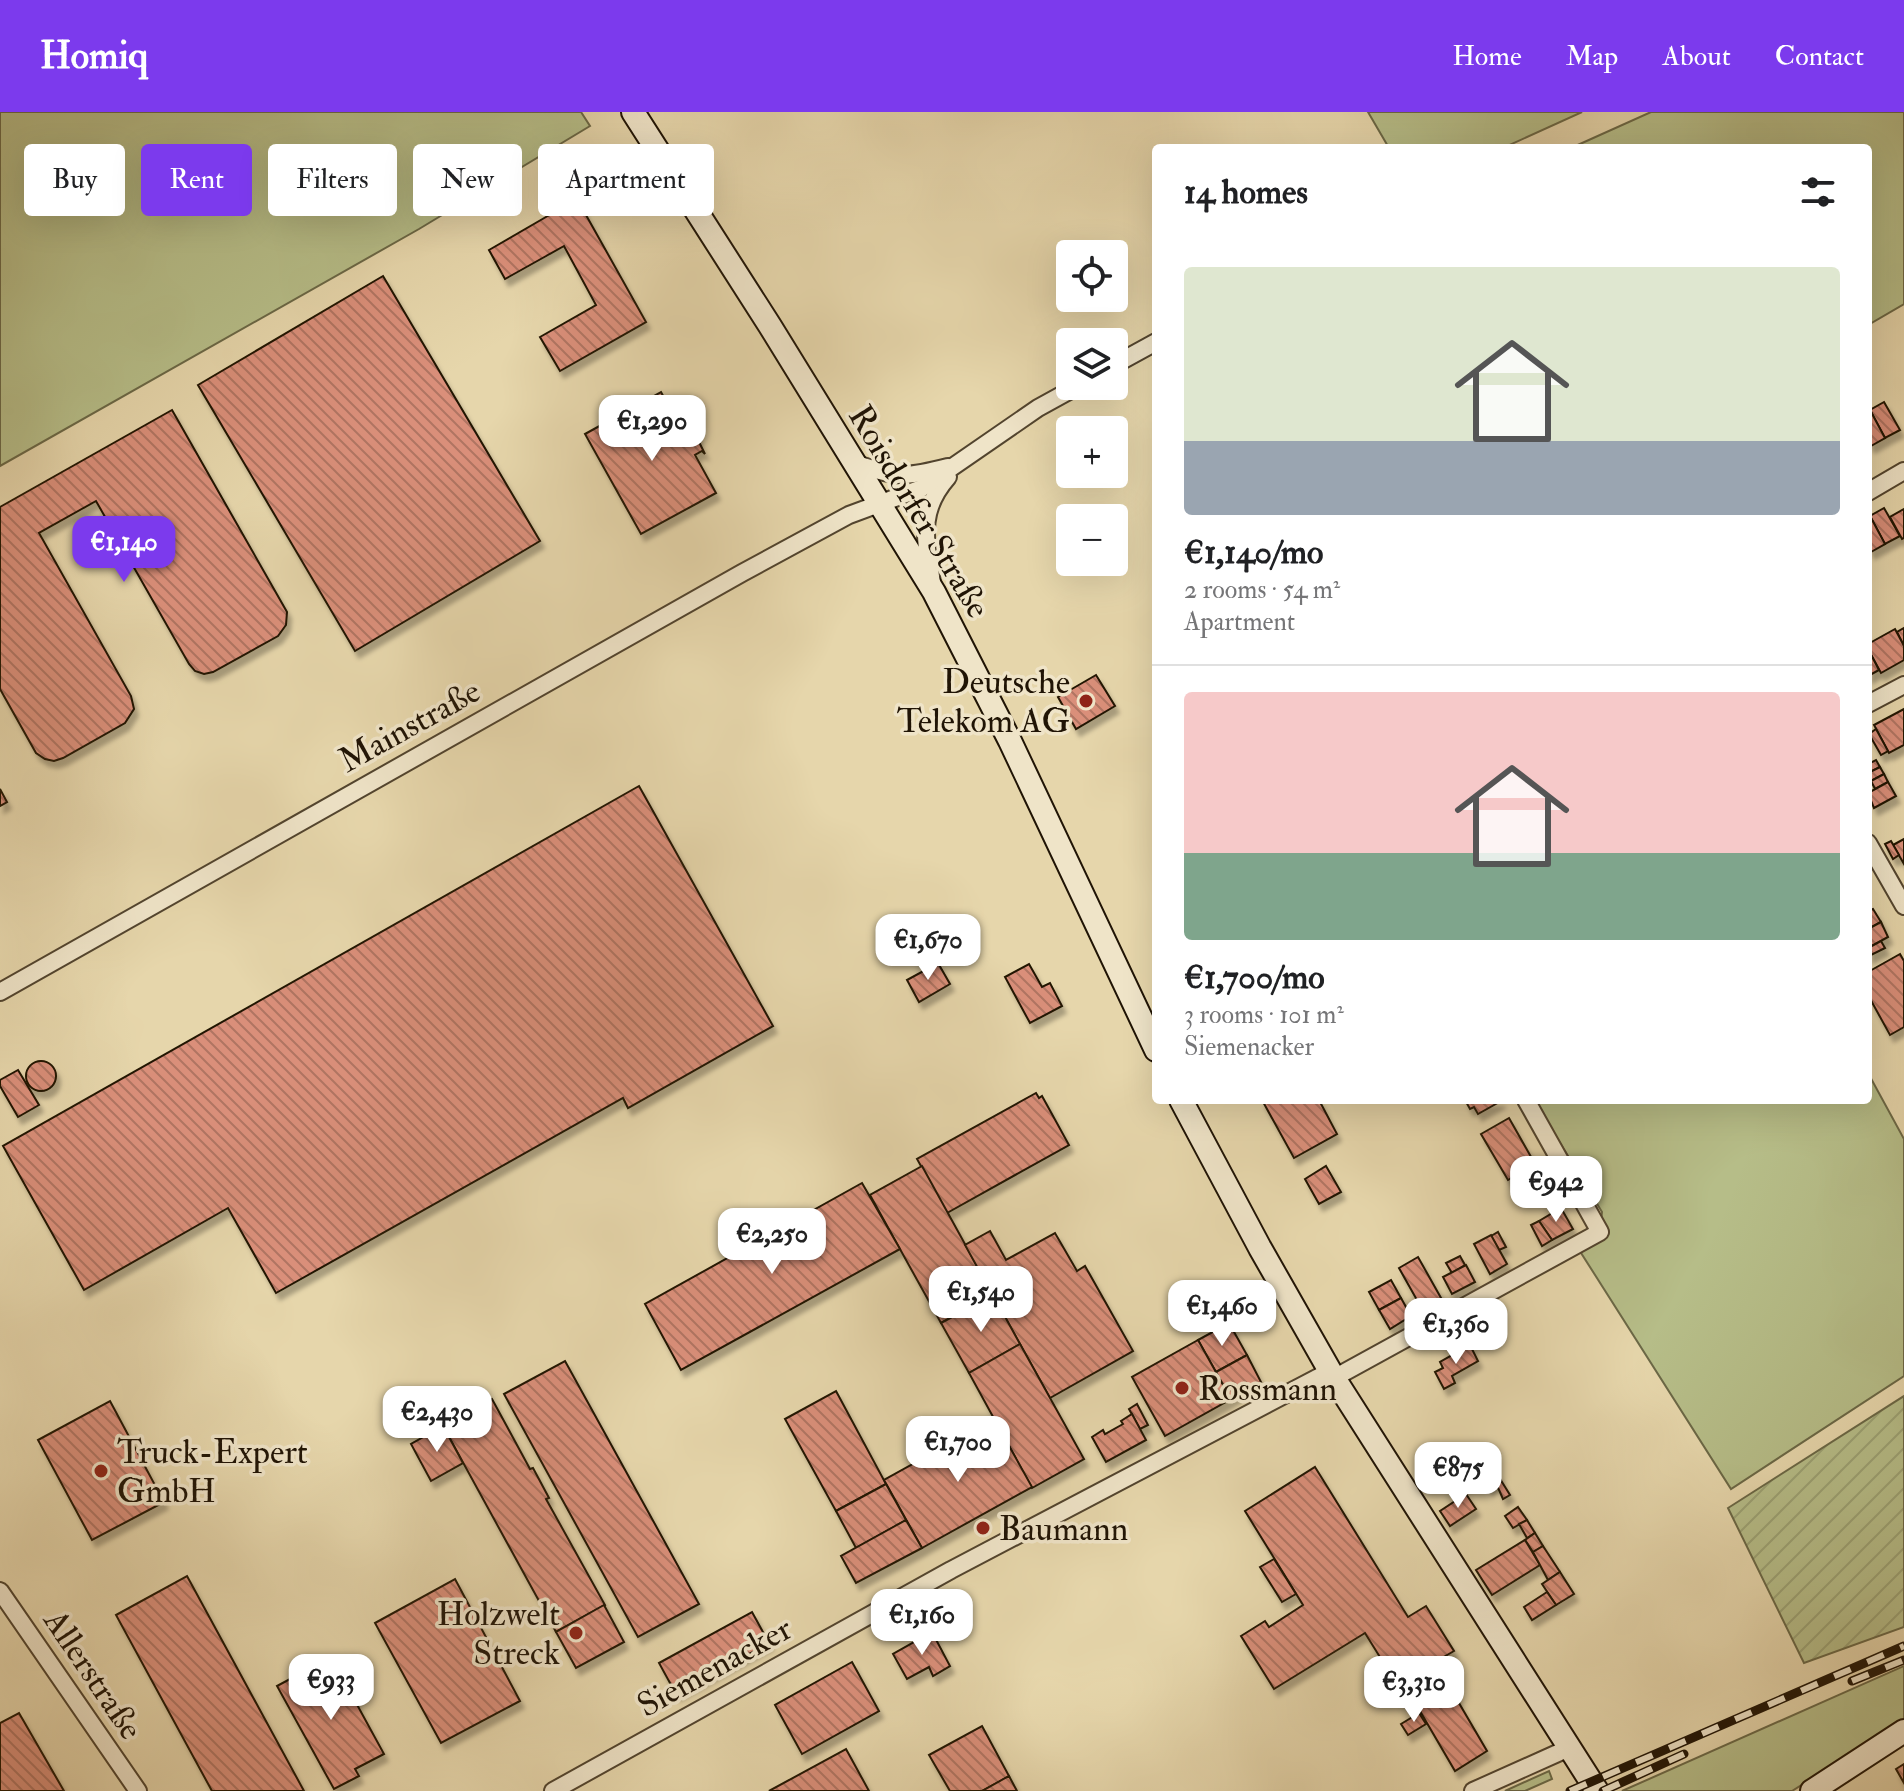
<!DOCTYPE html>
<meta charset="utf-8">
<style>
body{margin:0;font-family:"IM FELL Double Pica",serif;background:#f2f2f2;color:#202124;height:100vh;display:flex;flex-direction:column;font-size:30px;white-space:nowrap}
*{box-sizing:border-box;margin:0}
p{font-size:26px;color:#757577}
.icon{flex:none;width:44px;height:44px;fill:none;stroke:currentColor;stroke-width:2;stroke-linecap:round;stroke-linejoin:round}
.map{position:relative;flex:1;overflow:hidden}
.details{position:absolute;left:1152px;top:32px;width:720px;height:960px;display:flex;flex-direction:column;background:#fff;border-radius:8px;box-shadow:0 8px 32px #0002}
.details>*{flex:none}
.top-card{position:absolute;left:24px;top:32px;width:760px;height:72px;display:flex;gap:16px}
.fabs{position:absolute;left:1056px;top:128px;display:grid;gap:16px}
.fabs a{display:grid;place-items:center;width:72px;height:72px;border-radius:8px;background:#fff;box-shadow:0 8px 32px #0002;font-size:40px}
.price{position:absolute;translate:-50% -68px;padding:0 18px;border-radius:16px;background:#fff;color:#222;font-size:26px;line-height:52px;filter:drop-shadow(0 2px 4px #0008)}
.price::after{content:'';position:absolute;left:50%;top:48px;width:24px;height:18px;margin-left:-12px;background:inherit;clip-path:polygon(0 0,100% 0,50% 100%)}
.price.on{background:#7c3aed;color:#fff}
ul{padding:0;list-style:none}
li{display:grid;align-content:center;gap:16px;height:424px;padding:0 32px}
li+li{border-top:2px solid #e0e0e0}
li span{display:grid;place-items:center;height:248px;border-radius:8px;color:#555}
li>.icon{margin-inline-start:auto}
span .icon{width:144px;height:144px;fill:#fffc;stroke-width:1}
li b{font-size:34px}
h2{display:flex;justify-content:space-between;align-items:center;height:96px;padding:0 32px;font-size:34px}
.pill{padding:0 28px;border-radius:8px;background:#fff;box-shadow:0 8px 32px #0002;font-size:28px;line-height:72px}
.pill.on{background:#7c3aed;color:#fff}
header{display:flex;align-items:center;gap:48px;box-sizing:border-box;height:112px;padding:0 40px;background:#7c3aed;color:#fff}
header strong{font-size:38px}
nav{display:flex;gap:44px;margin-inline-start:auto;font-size:28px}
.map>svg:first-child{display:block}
.grass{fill:#b6bd88;stroke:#6b6846;stroke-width:2}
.garden{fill:url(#garden-furrows);stroke:#6b6846;stroke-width:2}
.water{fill:url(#water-rules);stroke:#677766;stroke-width:2}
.building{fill:url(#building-back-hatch);stroke:#201405;stroke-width:2;filter:url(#shadow)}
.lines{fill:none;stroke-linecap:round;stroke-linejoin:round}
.minor-casing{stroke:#52442e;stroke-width:20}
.secondary-casing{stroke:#201405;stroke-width:26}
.minor{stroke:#efe4c8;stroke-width:16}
.secondary{stroke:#efe4c8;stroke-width:22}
.rail-casing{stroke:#201405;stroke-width:9}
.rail{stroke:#efe4c8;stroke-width:6;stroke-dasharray:18;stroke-linecap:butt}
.poi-dot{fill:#8f2418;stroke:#efe4c8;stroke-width:3}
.labels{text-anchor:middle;stroke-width:7;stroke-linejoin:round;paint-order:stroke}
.street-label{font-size:34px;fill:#201405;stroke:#efe4c8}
.poi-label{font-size:34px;fill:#201405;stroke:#efe4c8;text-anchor:start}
</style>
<header>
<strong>Homiq</strong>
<nav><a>Home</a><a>Map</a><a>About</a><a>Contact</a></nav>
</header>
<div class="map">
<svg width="1904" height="1679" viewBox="0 0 1904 1679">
<defs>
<pattern id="garden-furrows" width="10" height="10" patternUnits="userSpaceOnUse" patternTransform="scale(2)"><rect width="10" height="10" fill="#b6bd88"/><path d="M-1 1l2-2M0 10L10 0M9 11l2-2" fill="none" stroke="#9ca274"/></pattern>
<pattern id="water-rules" width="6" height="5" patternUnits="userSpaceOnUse" patternTransform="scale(2)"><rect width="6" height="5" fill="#97b9a6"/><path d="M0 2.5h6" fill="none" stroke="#829e8d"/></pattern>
<pattern id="building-back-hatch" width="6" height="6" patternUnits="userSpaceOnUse" patternTransform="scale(2)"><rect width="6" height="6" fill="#da8f7a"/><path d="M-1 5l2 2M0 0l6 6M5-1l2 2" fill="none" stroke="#b07462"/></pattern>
<filter id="shadow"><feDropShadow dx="4" dy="7" stdDeviation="2" flood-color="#0004"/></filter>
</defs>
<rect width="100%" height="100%" fill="#e6d6ab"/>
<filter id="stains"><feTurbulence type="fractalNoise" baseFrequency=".0025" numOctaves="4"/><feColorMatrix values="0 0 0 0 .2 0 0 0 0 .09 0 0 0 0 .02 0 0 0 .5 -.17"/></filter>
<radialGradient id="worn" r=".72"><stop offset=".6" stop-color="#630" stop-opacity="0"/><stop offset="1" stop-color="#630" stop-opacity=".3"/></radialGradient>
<!-- grass -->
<g class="grass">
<polygon points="0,0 581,0 590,14 419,117 0,354"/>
<polygon points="1368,0 1582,0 1503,36 1389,36"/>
<polygon points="1651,0 1904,0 1904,192 1868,213 1868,36 1571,36"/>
<polygon points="1868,961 1904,1027 1904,1264 1731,1377 1576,1133 1600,1120 1602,1100 1534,988 1868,988"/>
<polygon points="1904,1554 1904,1608 1792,1679 1622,1679"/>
<polygon points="1549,1659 1552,1667 1525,1679 1505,1679"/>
</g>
<!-- garden -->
<polygon class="garden" points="1904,1284 1904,1515 1804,1551 1728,1396"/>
<!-- water -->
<polygon class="water" points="313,60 323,60 333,69 331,81 320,86 312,82 308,70"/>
<!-- building -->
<g class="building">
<polygon points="577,87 646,210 560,259 540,225 596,193 564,134 505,167 489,138"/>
<polygon points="383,164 540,429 355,539 198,273"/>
<polygon points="661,280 683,321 690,318 690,313 698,328 705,342 702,339 695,343 716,381 641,422 585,322"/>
<polygon points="1884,290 1900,318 1885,326 1870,298"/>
<polygon points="172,298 287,500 286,513 278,524 213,560 204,562 195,559 189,552 96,389 39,421 131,584 134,597 125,611 63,646 54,649 45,647 36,641 0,577 0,395"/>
<polygon points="1870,298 1885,326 1871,334 1868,329"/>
<polygon points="1884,396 1900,424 1885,432 1870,404"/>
<polygon points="1904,397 1904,426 1902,427 1890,405"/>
<polygon points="1870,404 1885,432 1871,440 1868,435"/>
<polygon points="1904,516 1904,534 1897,520"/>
<polygon points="1895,517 1904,534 1904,548 1881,561 1868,537 1868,532"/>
<polygon points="1868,537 1879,558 1868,564"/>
<polygon points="1096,563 1115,594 1076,617 1058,585"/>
<polygon points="1904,597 1904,633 1889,641 1874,613"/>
<polygon points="1876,617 1888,639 1881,643 1869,622"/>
<polygon points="1876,648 1880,655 1868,661 1868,652"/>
<polygon points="1880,655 1884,662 1871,669 1868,661"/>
<polygon points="1884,662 1888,670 1875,677 1871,669"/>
<polygon points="1888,670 1896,684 1874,696 1868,681"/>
<polygon points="639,674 773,914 628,996 623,986 276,1181 228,1096 84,1178 3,1034"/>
<polygon points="0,677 7,690 0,694"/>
<polygon points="1904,727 1904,752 1893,733"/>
<polygon points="1891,729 1899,743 1893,747 1885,732"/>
<polygon points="1873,797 1881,810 1868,817 1868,799"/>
<polygon points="1881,810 1888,825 1868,836 1868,817"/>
<polygon points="1881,829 1885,836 1869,844 1868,836"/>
<polygon points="1900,842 1904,849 1904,915 1890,923 1868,883 1868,860"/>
<polygon points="938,851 950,872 919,890 907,868"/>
<polygon points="1029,852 1042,875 1050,871 1062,894 1030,911 1005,865"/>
<circle cx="41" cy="964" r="15"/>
<polygon points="18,958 39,993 18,1005 0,974 0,968"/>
<polygon points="1036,981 1039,986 1042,984 1069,1033 947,1101 917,1047"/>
<polygon points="1262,988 1319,988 1337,1022 1294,1046"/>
<polygon points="1465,988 1500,988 1501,989 1478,1002 1474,995 1470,997"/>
<polygon points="1509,1006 1535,1052 1508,1068 1481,1022"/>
<polygon points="922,1054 993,1183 941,1211 870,1083"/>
<polygon points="1326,1054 1341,1080 1319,1092 1305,1067"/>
<polygon points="862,1071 900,1137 681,1258 645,1192"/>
<polygon points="1561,1096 1573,1117 1552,1128 1539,1109"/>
<polygon points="1539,1109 1552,1128 1542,1134 1531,1113"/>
<polygon points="990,1119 1006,1148 1055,1121 1077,1159 1085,1154 1133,1239 1050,1286 965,1133"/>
<polygon points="1498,1120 1506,1135 1499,1138 1491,1124"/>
<polygon points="1491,1123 1507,1152 1490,1162 1474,1132"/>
<polygon points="1460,1144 1465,1153 1452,1161 1446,1151"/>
<polygon points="1418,1145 1441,1186 1422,1197 1399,1156"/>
<polygon points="1466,1153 1475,1170 1452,1182 1443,1165"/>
<polygon points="1391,1168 1401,1186 1379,1198 1369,1180"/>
<polygon points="993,1183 1020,1232 969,1261 941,1211"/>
<polygon points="1401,1186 1411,1204 1390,1217 1379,1198"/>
<polygon points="1229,1211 1247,1243 1216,1260 1198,1228"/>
<polygon points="1198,1228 1231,1287 1165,1324 1132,1265"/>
<polygon points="1020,1232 1084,1347 1032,1376 969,1261"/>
<polygon points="1470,1233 1478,1249 1452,1264 1455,1271 1444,1277 1435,1260 1443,1256 1440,1250"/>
<polygon points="1247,1243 1261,1270 1231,1287 1216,1260"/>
<polygon points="565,1249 699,1492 638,1525 504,1282"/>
<polygon points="836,1279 886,1372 836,1399 785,1307"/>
<polygon points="492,1287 530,1357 533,1356 549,1386 546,1387 605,1493 556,1520 443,1314"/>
<polygon points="110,1289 164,1390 92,1428 38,1328"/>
<polygon points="1137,1292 1148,1313 1140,1317 1129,1297"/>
<polygon points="1132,1302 1146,1328 1106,1350 1092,1325 1103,1318 1105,1322 1123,1312 1121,1309"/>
<polygon points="994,1307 1032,1375 922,1436 884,1368"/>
<polygon points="443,1314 463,1351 431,1369 411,1332"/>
<polygon points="1315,1355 1408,1505 1426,1494 1454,1539 1435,1550 1487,1639 1455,1659 1403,1570 1398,1574 1365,1521 1274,1577 1241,1524 1265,1509 1269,1515 1303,1493 1245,1399"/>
<polygon points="1497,1362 1510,1383 1503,1387 1496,1371 1489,1376 1485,1370"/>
<polygon points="886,1372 906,1408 856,1436 836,1399"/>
<polygon points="1466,1382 1476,1397 1450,1414 1440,1399"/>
<polygon points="1518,1395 1527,1408 1513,1416 1505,1404"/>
<polygon points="906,1408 922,1436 856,1471 841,1444"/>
<polygon points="1527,1408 1535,1421 1527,1426 1519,1412"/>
<polygon points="1535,1421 1543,1434 1533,1440 1525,1428"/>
<polygon points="1525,1428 1540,1453 1492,1483 1476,1458"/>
<polygon points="1543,1434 1560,1460 1548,1468 1533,1440"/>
<polygon points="1274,1447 1296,1482 1282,1490 1260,1455"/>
<polygon points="1560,1460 1574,1482 1556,1493 1542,1472"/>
<polygon points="187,1464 304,1679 212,1679 116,1503"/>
<polygon points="455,1467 520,1589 441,1631 375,1511"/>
<polygon points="1547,1480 1556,1493 1532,1508 1524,1495"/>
<polygon points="604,1493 624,1530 576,1556 556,1520"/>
<polygon points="752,1500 769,1531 676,1582 659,1551"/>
<polygon points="932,1520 950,1554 933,1564 929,1555 907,1567 893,1542"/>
<polygon points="331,1545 384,1642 355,1657 359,1664 334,1677 277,1574"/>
<polygon points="852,1550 879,1599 802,1642 775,1593"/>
<polygon points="19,1601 64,1679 0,1679 0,1611"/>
<polygon points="1419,1601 1426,1612 1408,1623 1401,1612"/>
<polygon points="982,1614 1009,1664 982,1679 950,1679 929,1643"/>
<polygon points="846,1637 869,1679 769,1679"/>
<polygon points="1904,1652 1904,1671 1896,1657"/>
<polygon points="1009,1664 1017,1679 982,1679"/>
</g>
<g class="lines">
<defs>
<g id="minor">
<polyline points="1114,253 1156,230"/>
<path d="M853,351C899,365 901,367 948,355"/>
<polyline points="1868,380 1904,359"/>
<path d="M932,471C926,429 917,400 948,365"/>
<polyline points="1868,592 1904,573"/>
<polyline points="1868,731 1904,794"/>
<polyline points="0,880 742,461 849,403 922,376 1038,296 1078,274"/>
<polyline points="1334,1266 1600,1120 1526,988"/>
<polyline points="0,1479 138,1679"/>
<polyline points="553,1679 951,1458 1330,1259"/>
<polyline points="1473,1679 1569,1636"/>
</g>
<g id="secondary">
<polyline points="633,0 770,214 934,480 1010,629 1156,938"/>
<polyline points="1181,988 1260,1136 1334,1266 1597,1679"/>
<polyline points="1812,1679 1904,1619"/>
</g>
</defs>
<!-- minor casing -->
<use href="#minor" class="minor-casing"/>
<!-- secondary casing -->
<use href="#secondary" class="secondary-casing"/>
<!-- minor -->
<use href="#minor" class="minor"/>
<!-- secondary -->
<use href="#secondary" class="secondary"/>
<defs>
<g id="rail">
<polyline points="1852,1569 1904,1548"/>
<polyline points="1570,1679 1904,1534"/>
<polyline points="1603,1679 1684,1642"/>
</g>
</defs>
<!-- rail casing -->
<use href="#rail" class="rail-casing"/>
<!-- rail -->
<use href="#rail" class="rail"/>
</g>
<!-- markers -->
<g class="poi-dot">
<circle cx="1086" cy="589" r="8"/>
<circle cx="1182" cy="1276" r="8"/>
<circle cx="101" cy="1359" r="8"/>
<circle cx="983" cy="1416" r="8"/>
<circle cx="576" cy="1521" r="8"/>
</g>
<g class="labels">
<!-- street labels -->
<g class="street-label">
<text transform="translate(920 399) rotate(59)" y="12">Roisdorfer Straße</text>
<text transform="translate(409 613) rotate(-29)" y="12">Mainstraße</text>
<text transform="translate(714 1554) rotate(-29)" y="12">Siemenacker</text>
<text transform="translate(94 1562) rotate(56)" y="12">Allerstraße</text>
</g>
<!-- poi labels -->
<g class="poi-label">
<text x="1070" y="581" text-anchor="end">Deutsche<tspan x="1070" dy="39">Telekom AG</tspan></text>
<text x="1198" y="1288">Rossmann</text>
<text x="117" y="1351">Truck-Expert<tspan x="117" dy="39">GmbH</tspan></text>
<text x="999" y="1428">Baumann</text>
<text x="560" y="1513" text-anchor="end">Holzwelt<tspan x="560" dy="39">Streck</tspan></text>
</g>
</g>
<rect width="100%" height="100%" filter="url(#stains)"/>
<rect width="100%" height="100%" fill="url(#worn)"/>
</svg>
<div class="fabs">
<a><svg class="icon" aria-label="locate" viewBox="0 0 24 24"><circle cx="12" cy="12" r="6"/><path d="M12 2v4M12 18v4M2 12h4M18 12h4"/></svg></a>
<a><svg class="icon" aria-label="layers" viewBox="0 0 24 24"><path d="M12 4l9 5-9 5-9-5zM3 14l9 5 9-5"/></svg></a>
<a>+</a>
<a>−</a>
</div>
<b class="price" style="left:652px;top:351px">€1,290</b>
<b class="price on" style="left:124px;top:472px">€1,140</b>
<b class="price" style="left:928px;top:870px">€1,670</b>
<b class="price" style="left:1556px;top:1112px">€942</b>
<b class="price" style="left:772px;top:1164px">€2,250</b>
<b class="price" style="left:981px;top:1222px">€1,540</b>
<b class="price" style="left:1222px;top:1236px">€1,460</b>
<b class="price" style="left:1456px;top:1254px">€1,360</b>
<b class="price" style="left:437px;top:1342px">€2,430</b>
<b class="price" style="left:958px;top:1372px">€1,700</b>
<b class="price" style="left:1458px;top:1398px">€875</b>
<b class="price" style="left:922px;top:1545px">€1,160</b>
<b class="price" style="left:331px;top:1610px">€933</b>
<b class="price" style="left:1414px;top:1612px">€3,310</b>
<div class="top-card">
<a class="pill">Buy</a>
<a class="pill on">Rent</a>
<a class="pill">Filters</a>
<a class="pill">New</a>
<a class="pill">Apartment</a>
</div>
<section class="details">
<h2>14 homes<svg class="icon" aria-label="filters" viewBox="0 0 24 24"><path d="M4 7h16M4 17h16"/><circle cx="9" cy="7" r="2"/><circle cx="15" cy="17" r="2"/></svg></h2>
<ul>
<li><span style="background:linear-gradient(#dfe7d0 70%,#9aa5b1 0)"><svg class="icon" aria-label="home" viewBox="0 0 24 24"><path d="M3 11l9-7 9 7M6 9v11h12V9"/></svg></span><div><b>€1,140/mo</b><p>2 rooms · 54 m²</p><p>Apartment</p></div></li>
<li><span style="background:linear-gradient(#f6c9c9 65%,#7fa58c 0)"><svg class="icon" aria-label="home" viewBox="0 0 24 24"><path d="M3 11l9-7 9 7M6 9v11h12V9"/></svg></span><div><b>€1,700/mo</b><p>3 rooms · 101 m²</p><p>Siemenacker</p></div></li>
</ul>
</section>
</div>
